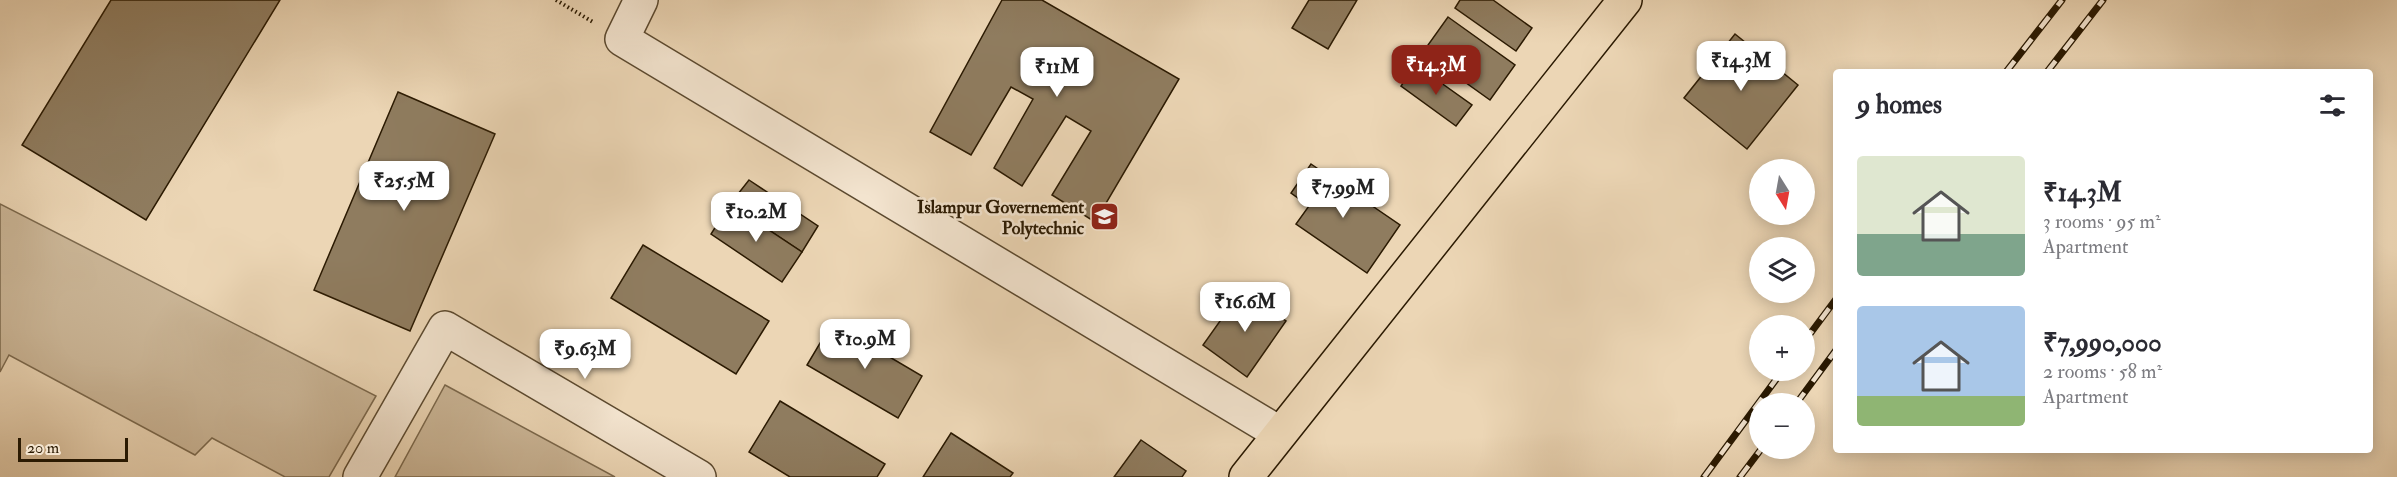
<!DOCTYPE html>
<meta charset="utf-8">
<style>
body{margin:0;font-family:"IM FELL Double Pica",serif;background:#f2f2f3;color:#2b2b33;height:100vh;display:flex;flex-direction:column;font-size:22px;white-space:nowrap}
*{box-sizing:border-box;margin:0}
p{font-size:20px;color:#7c7c81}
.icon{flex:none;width:33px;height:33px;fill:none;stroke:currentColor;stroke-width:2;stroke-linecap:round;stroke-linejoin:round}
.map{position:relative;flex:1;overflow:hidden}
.side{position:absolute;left:1833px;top:69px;width:540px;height:384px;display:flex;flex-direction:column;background:#fff;border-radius:6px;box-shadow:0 3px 15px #0003}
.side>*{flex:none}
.needle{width:39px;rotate:169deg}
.controls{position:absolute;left:1749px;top:159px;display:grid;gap:12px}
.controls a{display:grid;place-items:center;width:66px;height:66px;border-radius:50%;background:#fff;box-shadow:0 3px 15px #0003;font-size:30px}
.scale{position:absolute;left:18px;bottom:15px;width:110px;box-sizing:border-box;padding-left:6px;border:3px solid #2b1a02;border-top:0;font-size:16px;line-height:21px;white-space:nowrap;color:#2b1a02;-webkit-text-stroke:4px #f3e4cf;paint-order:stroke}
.price{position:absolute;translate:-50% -51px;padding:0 14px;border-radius:12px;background:#fff;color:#222;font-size:20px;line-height:39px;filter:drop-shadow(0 2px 3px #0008)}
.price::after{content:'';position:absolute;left:50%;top:36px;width:18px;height:14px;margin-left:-9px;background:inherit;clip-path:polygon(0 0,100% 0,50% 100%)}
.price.active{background:#8f2418;color:#fff}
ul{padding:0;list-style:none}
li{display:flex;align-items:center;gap:18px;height:150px;padding:0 24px}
li span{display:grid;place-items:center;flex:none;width:168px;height:120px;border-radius:6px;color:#555}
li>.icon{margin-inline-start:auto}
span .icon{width:72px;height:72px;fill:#fffc;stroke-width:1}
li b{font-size:26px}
h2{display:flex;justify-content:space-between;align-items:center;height:72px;padding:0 24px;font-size:26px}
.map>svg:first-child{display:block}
.green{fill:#cbb697;stroke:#7b684c;stroke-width:1.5}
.building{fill:#8f7c5f;stroke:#2b1a02;stroke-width:1.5}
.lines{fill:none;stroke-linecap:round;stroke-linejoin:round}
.street-casing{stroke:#5b492f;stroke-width:36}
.primary-casing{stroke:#2b1a02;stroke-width:36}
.path{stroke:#2b1a02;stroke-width:4;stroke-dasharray:1.5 3;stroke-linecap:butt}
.street{stroke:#f3e4cf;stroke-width:33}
.primary{stroke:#ecd6b5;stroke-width:33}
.rail-casing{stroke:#2b1a02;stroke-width:7}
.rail{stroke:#f3e4cf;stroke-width:4.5;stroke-dasharray:14;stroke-linecap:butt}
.labels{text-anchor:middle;stroke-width:5;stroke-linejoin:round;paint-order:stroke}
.poi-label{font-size:18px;font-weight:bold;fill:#2b1a02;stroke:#f3e4cf;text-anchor:end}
</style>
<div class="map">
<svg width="2397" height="477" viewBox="0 0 2397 477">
<rect width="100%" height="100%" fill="#ecd6b5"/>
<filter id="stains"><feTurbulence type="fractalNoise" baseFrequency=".00333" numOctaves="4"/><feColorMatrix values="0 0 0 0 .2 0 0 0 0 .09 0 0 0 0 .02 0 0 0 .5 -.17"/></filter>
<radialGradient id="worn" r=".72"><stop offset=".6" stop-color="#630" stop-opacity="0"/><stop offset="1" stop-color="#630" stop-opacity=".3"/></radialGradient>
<!-- green -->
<g class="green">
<polygon points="0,204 376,396 329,477 285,477 212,438 195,455 9,355 0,372"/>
<polygon points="445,385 615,477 395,477"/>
</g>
<!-- building -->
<g class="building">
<polygon points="111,0 280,0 146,220 22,145"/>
<polygon points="1002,0 1042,0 1179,79 1095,222 1052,195 1091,131 1066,116 1022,186 994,168 1033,99 1011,87 971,155 930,132"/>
<polygon points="1309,0 1357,0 1328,49 1292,28"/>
<polygon points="1460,0 1493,0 1532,28 1516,51 1455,8"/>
<polygon points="1448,17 1515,65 1490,100 1423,52"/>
<polygon points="1735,34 1798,85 1747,149 1684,98"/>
<polygon points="1416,65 1472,105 1456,126 1401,86"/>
<polygon points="398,92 495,134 410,331 314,290"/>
<polygon points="1311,164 1400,225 1367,273 1296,224 1309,206 1291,193"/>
<polygon points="749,180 818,226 802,252 730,204"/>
<polygon points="730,204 802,252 782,282 711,234"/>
<polygon points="643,245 769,321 736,374 611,298"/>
<polygon points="1242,290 1286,321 1247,377 1203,345"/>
<polygon points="832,323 922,376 898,418 807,365"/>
<polygon points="780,401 885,464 877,477 790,477 749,452"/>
<polygon points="951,433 1013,473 1010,477 923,477"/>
<polygon points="1141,440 1186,471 1182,477 1114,477"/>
</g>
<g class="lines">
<defs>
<g id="street">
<polyline points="641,0 622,39 1279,433"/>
<polyline points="360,477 445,328 699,477"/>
</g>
<polyline id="primary" points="1246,477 1625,0"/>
</defs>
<!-- street casing -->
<use href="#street" class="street-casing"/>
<!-- primary casing -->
<use href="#primary" class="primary-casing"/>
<!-- path -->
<polyline class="path" points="556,0 593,22"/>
<!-- street -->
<use href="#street" class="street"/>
<!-- primary -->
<use href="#primary" class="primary"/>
<defs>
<g id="rail">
<polyline points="2006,72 2062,0"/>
<polyline points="2047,72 2103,0"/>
<polyline points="1804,342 1836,299"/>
<polyline points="1796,404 1836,350"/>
<polyline points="1704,477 1783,370"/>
<polyline points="1740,477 1762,448"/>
</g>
</defs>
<!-- rail casing -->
<use href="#rail" class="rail-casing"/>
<!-- rail -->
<use href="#rail" class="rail"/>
</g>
<!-- icons -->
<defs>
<symbol id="university-square" viewBox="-11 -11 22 22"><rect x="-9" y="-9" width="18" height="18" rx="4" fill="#8f2418" stroke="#f3e4cf"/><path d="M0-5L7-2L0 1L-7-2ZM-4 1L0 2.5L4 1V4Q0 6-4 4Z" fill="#fff"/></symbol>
</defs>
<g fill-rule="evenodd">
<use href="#university-square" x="1088" y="200" width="33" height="33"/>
</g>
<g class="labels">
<!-- poi labels -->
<g class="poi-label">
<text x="1084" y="213">Islampur Governement<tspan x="1084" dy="21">Polytechnic</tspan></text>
</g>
</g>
<rect width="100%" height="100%" filter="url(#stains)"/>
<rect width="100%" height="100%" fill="url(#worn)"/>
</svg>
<div class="controls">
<a><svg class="needle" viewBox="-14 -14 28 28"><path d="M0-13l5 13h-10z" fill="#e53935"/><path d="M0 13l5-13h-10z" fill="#7c7c81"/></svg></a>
<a><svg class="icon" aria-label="layers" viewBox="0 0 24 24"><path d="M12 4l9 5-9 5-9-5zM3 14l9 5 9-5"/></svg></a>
<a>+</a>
<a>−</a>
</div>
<div class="scale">20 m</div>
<b class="price" style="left:1741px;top:92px">₹14.3M</b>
<b class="price active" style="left:1436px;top:96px">₹14.3M</b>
<b class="price" style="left:1057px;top:98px">₹11M</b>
<b class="price" style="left:404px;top:212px">₹25.5M</b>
<b class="price" style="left:1343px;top:219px">₹7.99M</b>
<b class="price" style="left:756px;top:243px">₹10.2M</b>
<b class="price" style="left:1245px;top:333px">₹16.6M</b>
<b class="price" style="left:865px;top:370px">₹10.9M</b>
<b class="price" style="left:585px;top:380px">₹9.63M</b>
<section class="side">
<h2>9 homes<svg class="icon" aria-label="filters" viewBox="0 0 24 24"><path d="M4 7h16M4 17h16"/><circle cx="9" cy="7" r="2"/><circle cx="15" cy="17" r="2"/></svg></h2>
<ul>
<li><span style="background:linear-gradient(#dfe7d0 65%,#7fa58c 0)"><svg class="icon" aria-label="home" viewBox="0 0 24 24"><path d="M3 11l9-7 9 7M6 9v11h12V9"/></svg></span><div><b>₹14.3M</b><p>3 rooms · 95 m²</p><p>Apartment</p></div></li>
<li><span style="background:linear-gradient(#a9c7e8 75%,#8fb573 0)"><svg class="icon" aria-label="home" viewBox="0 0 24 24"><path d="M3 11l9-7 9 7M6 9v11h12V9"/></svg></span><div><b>₹7,990,000</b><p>2 rooms · 58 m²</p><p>Apartment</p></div></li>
</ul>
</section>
</div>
